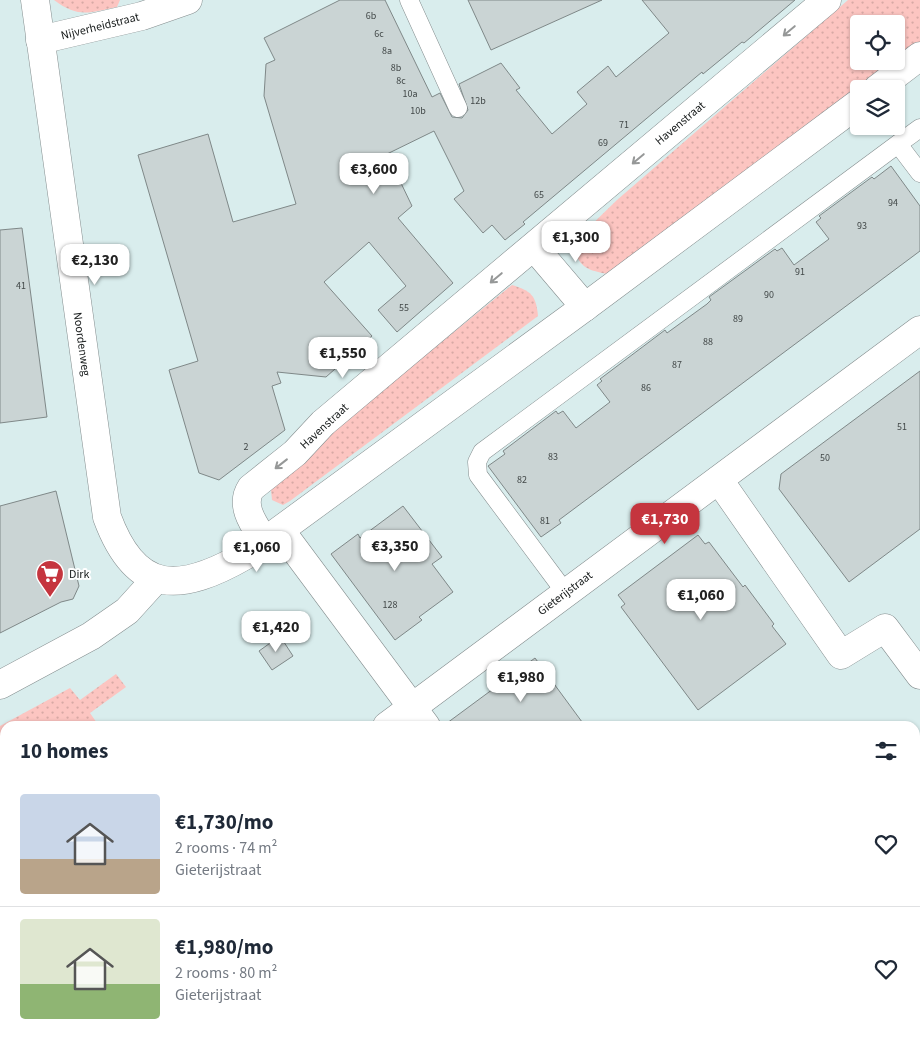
<!DOCTYPE html>
<meta charset="utf-8">
<style>
body{margin:0;font-family:"Source Sans 3",sans-serif;background:#f2f2f3;color:#1f2937;height:100vh;display:flex;flex-direction:column;font-size:19px;white-space:nowrap}
*{box-sizing:border-box;margin:0}
p{font-size:16px;color:#747a83}
.icon{flex:none;width:28px;height:28px;fill:none;stroke:currentColor;stroke-width:2;stroke-linecap:round;stroke-linejoin:round}
.map{position:relative;flex:1;overflow:hidden}
.panel{position:absolute;left:0px;top:721px;width:920px;height:321px;display:flex;flex-direction:column;background:#fff;border-radius:15px 15px 0 0;box-shadow:0 1px 4px #0004}
.panel>*{flex:none}
.buttons{position:absolute;left:850px;top:15px;display:grid;gap:10px}
.buttons a{display:grid;place-items:center;width:55px;height:55px;border-radius:5px;background:#fff;box-shadow:0 1px 4px #0004;font-size:25px}
.price{position:absolute;translate:-50% -42px;padding:0 11px;border-radius:10px;background:#fff;color:#222;font-size:16px;line-height:32px;filter:drop-shadow(0 1px 2px #0008)}
.price::after{content:'';position:absolute;left:50%;top:30px;width:15px;height:11px;margin-left:-8px;background:inherit;clip-path:polygon(0 0,100% 0,50% 100%)}
.price.current{background:#c5353e;color:#fff}
ul{padding:0;list-style:none}
li{display:flex;align-items:center;gap:15px;height:125px;padding:0 20px}
li+li{border-top:1px solid #e0e1e3}
li span{display:grid;place-items:center;flex:none;width:140px;height:100px;border-radius:5px;color:#555}
li>.icon{margin-inline-start:auto}
span .icon{width:60px;height:60px;fill:#fffc;stroke-width:1}
li b{font-size:21px}
h2{display:flex;justify-content:space-between;align-items:center;height:60px;padding:0 20px;font-size:21px}
.map>svg:first-child{display:block}
.built{fill:#d9eded;fill-rule:evenodd}
.grass{fill:url(#grass-dots);fill-rule:evenodd}
.building{fill:#cad4d4;stroke:#7f8888}
.lines{fill:none;stroke-linecap:round;stroke-linejoin:round}
.lane-casing{stroke:#848d8e;stroke-width:19}
.street-casing{stroke:#848d8e;stroke-width:29}
.lane{stroke:#fff;stroke-width:18}
.street{stroke:#fff;stroke-width:28}
.oneway{stroke:#969898}
.labels{text-anchor:middle;stroke-width:4;stroke-linejoin:round;paint-order:stroke}
.number-label{font-size:10px;fill:#424848}
.street-label{font-size:12px;fill:#151919;stroke:#fff}
.poi-label{font-size:12px;fill:#151919;stroke:#fff;text-anchor:start}
</style>
<div class="map">
<svg width="920" height="1042" viewBox="0 0 920 1042">
<defs>
<pattern id="grass-dots" width="8" height="8" patternUnits="userSpaceOnUse" patternTransform="scale(1.25)"><rect width="8" height="8" fill="#fcc5c1"/><path d="M2 2h.1M6 6h.1" fill="none" stroke="#d7a9a5" stroke-width="1.8" stroke-linecap="round"/></pattern>
</defs>
<rect width="100%" height="100%" fill="#ecf6f7"/>
<!-- built -->
<path class="built" d="M0,0H920V1042H5L0,1034ZM859,24H896V61H859ZM859,89H896V126H859ZM5,726H915V1038H5Z"/>
<!-- grass -->
<g class="grass">
<path d="M54,0H120L117,7C89,13 78,18 54,0Z"/>
<path d="M848,0H920V47L859,89L607,274C588,270 580,268 574,249L580,236L617,200ZM859,24H896V61H859Z"/>
<path d="M512,285C531,291 536,295 538,316L290,501L283,505L272,500L271,490L281,476L343,422Z"/>
<polygon points="116,674 126,687 90,713 99,726 5,726 5,830 0,832 0,726 70,688 80,700"/>
</g>
<!-- building -->
<g class="building">
<polygon points="340,0 385,0 432,97 440,93 452,117 462,118 468,110 459,84 501,63 520,88 516,90 552,134 587,104 577,92 608,66 616,77 669,33 642,0 795,0 744,43 742,42 703,74 702,72 523,222 525,224 505,240 492,225 483,233 454,199 464,191 434,131 387,154 412,206 398,218 453,283 397,332 378,310 406,286 369,242 324,282 372,336 326,377 277,372 281,383 272,386 285,430 219,480 199,473 169,370 198,361 138,155 208,134 233,222 296,204 264,96 266,64 275,60 264,38"/>
<polygon points="468,0 602,0 491,50"/>
<polygon points="891,166 920,206 920,251 559,520 561,523 541,537 488,466 505,454 503,451 556,411 558,414 563,411 576,428 610,402 597,385 602,381 600,379 665,330 667,333 707,304 711,300 709,297 775,249 777,251 782,248 794,265 829,239 816,222 821,218 819,216 872,177 874,179"/>
<polygon points="22,228 47,417 0,423 0,230"/>
<polygon points="920,371 920,529 849,582 779,489 781,474"/>
<polygon points="56,491 79,586 73,599 61,602 0,633 0,506"/>
<polygon points="403,506 442,557 432,564 453,592 419,617 422,620 395,640 331,554 358,534 360,538"/>
<polygon points="698,535 705,544 709,542 743,587 745,585 774,624 772,626 786,644 698,710 621,607 625,604 618,595"/>
<polygon points="280,636 293,656 272,670 259,651"/>
<polygon points="535,658 585,726 443,726"/>
</g>
<g class="lines">
<defs>
<g id="lane">
<polyline points="409,0 458,108"/>
<polyline points="898,144 920,128"/>
<polyline points="565,592 478,475 477,462 482,452 898,144 920,173"/>
</g>
<g id="street">
<path d="M35,0L107,517C136,596 180,593 246,555L585,307L859,103"/>
<polyline points="40,40 142,16 188,0"/>
<polyline points="877,89 920,56"/>
<polyline points="534,247 585,307"/>
<polyline points="719,480 841,655 885,628 920,675"/>
<polyline points="281,531 426,726"/>
<path d="M265,542C255,526 239,506 251,488L295,453L323,423L827,0"/>
<polyline points="0,685 91,636 127,611 156,579"/>
<polyline points="387,726 920,330"/>
<polyline points="0,1017 5,1025"/>
</g>
</defs>
<!-- lane casing -->
<use href="#lane" class="lane-casing"/>
<!-- street casing -->
<use href="#street" class="street-casing"/>
<!-- lane -->
<use href="#lane" class="lane"/>
<!-- street -->
<use href="#street" class="street"/>
</g>
<!-- one-way arrows -->
<defs><path id="oneway-shaft" d="M-6 0H5M1.5-3L5.5 0L1.5 3" fill="none" stroke-width="1.6" stroke-linecap="round" stroke-linejoin="round" transform="scale(1.25)"/></defs>
<g class="oneway">
<use href="#oneway-shaft" transform="translate(789 31) rotate(140)"/>
<use href="#oneway-shaft" transform="translate(638 159) rotate(140)"/>
<use href="#oneway-shaft" transform="translate(496 278) rotate(140)"/>
<use href="#oneway-shaft" transform="translate(281 464) rotate(142)"/>
</g>
<!-- icons -->
<defs>
<symbol id="supermarket-pin" viewBox="-11 -11 22 30"><path d="M0 17L-7.5 6A9.5 9.5 0 1 1 7.5 6Z" fill="#c5353e" stroke="#fff"/><path d="M-6-5.5h2.5l.6 2H6L4.5 2H-2.5L-4.4-4H-6ZM-1.5 3.2a1.3 1.3 0 1 0 .1 0ZM3 3.2a1.3 1.3 0 1 0 .1 0Z" fill="#fff"/></symbol>
</defs>
<g fill-rule="evenodd">
<use href="#supermarket-pin" x="34" y="558" width="32" height="43"/>
</g>
<g class="labels">
<!-- number labels -->
<g class="number-label">
<text x="371" y="19">6b</text>
<text x="379" y="37">6c</text>
<text x="387" y="54">8a</text>
<text x="396" y="71">8b</text>
<text x="401" y="84">8c</text>
<text x="410" y="97">10a</text>
<text x="478" y="104">12b</text>
<text x="418" y="114">10b</text>
<text x="624" y="128">71</text>
<text x="603" y="146">69</text>
<text x="539" y="198">65</text>
<text x="893" y="206">94</text>
<text x="862" y="229">93</text>
<text x="800" y="275">91</text>
<text x="21" y="289">41</text>
<text x="769" y="298">90</text>
<text x="404" y="311">55</text>
<text x="738" y="322">89</text>
<text x="708" y="345">88</text>
<text x="677" y="368">87</text>
<text x="646" y="391">86</text>
<text x="902" y="430">51</text>
<text x="246" y="450">2</text>
<text x="553" y="460">83</text>
<text x="825" y="461">50</text>
<text x="522" y="483">82</text>
<text x="545" y="524">81</text>
<text x="390" y="608">128</text>
</g>
<!-- street labels -->
<g class="street-label">
<text transform="translate(100 26) rotate(-14)" y="4">Nijverheidstraat</text>
<text transform="translate(680 123) rotate(-40)" y="4">Havenstraat</text>
<text transform="translate(82 344) rotate(82)" y="4">Noordenweg</text>
<text transform="translate(324 426) rotate(-43)" y="4">Havenstraat</text>
<text transform="translate(565 593) rotate(-37)" y="4">Gieterijstraat</text>
</g>
<!-- poi labels -->
<g class="poi-label">
<text x="69" y="578">Dirk</text>
</g>
</g>
</svg>
<div class="buttons">
<a><svg class="icon" aria-label="locate" viewBox="0 0 24 24"><circle cx="12" cy="12" r="6"/><path d="M12 2v4M12 18v4M2 12h4M18 12h4"/></svg></a>
<a><svg class="icon" aria-label="layers" viewBox="0 0 24 24"><path d="M12 4l9 5-9 5-9-5zM3 14l9 5 9-5"/></svg></a>
</div>
<b class="price" style="left:374px;top:195px">€3,600</b>
<b class="price" style="left:576px;top:263px">€1,300</b>
<b class="price" style="left:95px;top:286px">€2,130</b>
<b class="price" style="left:343px;top:379px">€1,550</b>
<b class="price current" style="left:665px;top:545px">€1,730</b>
<b class="price" style="left:395px;top:572px">€3,350</b>
<b class="price" style="left:257px;top:573px">€1,060</b>
<b class="price" style="left:701px;top:621px">€1,060</b>
<b class="price" style="left:276px;top:653px">€1,420</b>
<b class="price" style="left:521px;top:703px">€1,980</b>
<section class="panel">
<h2>10 homes<svg class="icon" aria-label="filters" viewBox="0 0 24 24"><path d="M4 7h16M4 17h16"/><circle cx="9" cy="7" r="2"/><circle cx="15" cy="17" r="2"/></svg></h2>
<ul>
<li><span style="background:linear-gradient(#c9d6e8 65%,#b9a48a 0)"><svg class="icon" aria-label="home" viewBox="0 0 24 24"><path d="M3 11l9-7 9 7M6 9v11h12V9"/></svg></span><div><b>€1,730/mo</b><p>2 rooms · 74 m²</p><p>Gieterijstraat</p></div><svg class="icon" aria-label="heart" viewBox="0 0 24 24"><path d="M12 20l-8-8c-3-5 5-10 8-4 3-6 11-1 8 4z"/></svg></li>
<li><span style="background:linear-gradient(#dfe7d0 65%,#8fb573 0)"><svg class="icon" aria-label="home" viewBox="0 0 24 24"><path d="M3 11l9-7 9 7M6 9v11h12V9"/></svg></span><div><b>€1,980/mo</b><p>2 rooms · 80 m²</p><p>Gieterijstraat</p></div><svg class="icon" aria-label="heart" viewBox="0 0 24 24"><path d="M12 20l-8-8c-3-5 5-10 8-4 3-6 11-1 8 4z"/></svg></li>
</ul>
</section>
</div>
